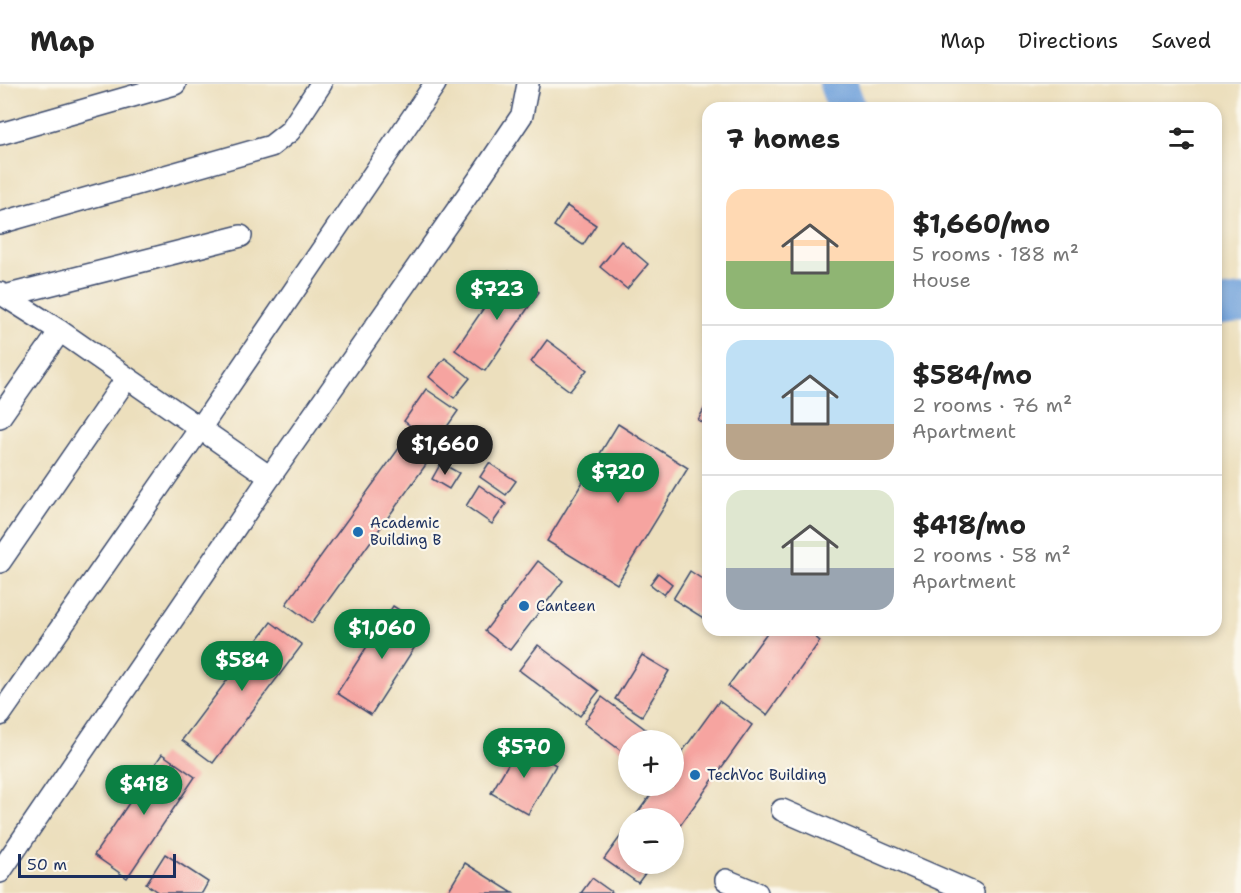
<!DOCTYPE html>
<meta charset="utf-8">
<style>
body{margin:0;font-family:"Shantell Sans",sans-serif;background:#f6f6f6;color:#222;height:100vh;display:flex;flex-direction:column;font-size:22px;white-space:nowrap}
*{box-sizing:border-box;margin:0}
p{font-size:20px;color:#767676}
.icon{flex:none;width:33px;height:33px;fill:none;stroke:currentColor;stroke-width:2;stroke-linecap:round;stroke-linejoin:round}
.map{position:relative;flex:1;overflow:hidden}
.details{position:absolute;left:702px;top:18px;width:520px;height:534px;display:flex;flex-direction:column;background:#fff;border-radius:18px;box-shadow:0 3px 9px #0003}
.details>*{flex:none}
.controls{position:absolute;left:618px;top:646px;display:grid;gap:12px}
.controls a{display:grid;place-items:center;width:66px;height:66px;border-radius:50%;background:#fff;box-shadow:0 3px 9px #0003;font-size:30px}
.scale{position:absolute;left:18px;bottom:15px;width:158px;box-sizing:border-box;padding-left:6px;border:3px solid #1b2f5e;border-top:0;font-size:16px;line-height:21px;white-space:nowrap;color:#1b2f5e;-webkit-text-stroke:4px #fbf7ec;paint-order:stroke}
.price{position:absolute;translate:-50% -51px;padding:0 14px;border-radius:21px;background:#0b8043;color:#fff;font-size:20px;line-height:39px;filter:drop-shadow(0 2px 3px #0008)}
.price::after{content:'';position:absolute;left:50%;top:36px;width:18px;height:14px;margin-left:-9px;background:inherit;clip-path:polygon(0 0,100% 0,50% 100%)}
.price.active{background:#222;color:#fff}
ul{padding:0;list-style:none}
li{display:flex;align-items:center;gap:18px;height:150px;padding:0 24px}
li+li{border-top:2px solid #e0e0e0}
li span{display:grid;place-items:center;flex:none;width:168px;height:120px;border-radius:18px;color:#555}
li>.icon{margin-inline-start:auto}
span .icon{width:72px;height:72px;fill:#fffc;stroke-width:1}
li b{font-size:26px}
h2{display:flex;justify-content:space-between;align-items:center;height:72px;padding:0 24px;font-size:26px}
header{display:flex;align-items:center;gap:36px;box-sizing:border-box;height:84px;padding:0 30px;background:#fff;border-bottom:2px solid #e0e0e0}
header strong{font-size:28px}
nav{display:flex;gap:33px;margin-inline-start:auto;font-size:21px}
.map>svg:first-child{display:block}
.lines{fill:none;stroke-linecap:round;stroke-linejoin:round}
.river{stroke:#70a1db;stroke-width:38}
.building{fill:#f6a4a0}
.minor-casing{stroke:#3a496c;stroke-width:24}
.minor{stroke:#fff;stroke-width:21}
.poi-dot{fill:#1f6fb2;stroke:#fbf7ec;stroke-width:2}
.labels{text-anchor:middle;stroke-width:4.5;stroke-linejoin:round;paint-order:stroke}
.poi-label{font-size:15px;fill:#1b2f5e;stroke:#fbf7ec;text-anchor:start}
</style>
<header>
<strong>Map</strong>
<nav><a>Map</a><a>Directions</a><a>Saved</a></nav>
</header>
<div class="map">
<svg width="1241" height="809" viewBox="0 0 1241 809">
<rect width="100%" height="100%" fill="#fbf7ec"/>
<filter id="ink" filterUnits="userSpaceOnUse"><feTurbulence type="fractalNoise" baseFrequency=".0167" numOctaves="2"/><feDisplacementMap in="SourceGraphic" scale="12" xChannelSelector="R" yChannelSelector="G"/><feConvolveMatrix kernelMatrix="1 2 1 2 8 2 1 2 1" color-interpolation-filters="sRGB"/></filter>
<filter id="wash" filterUnits="userSpaceOnUse"><feTurbulence type="fractalNoise" baseFrequency=".008" numOctaves="4" result="noise"/><feDisplacementMap in="SourceGraphic" scale="24" xChannelSelector="R" yChannelSelector="G"/><feGaussianBlur stdDeviation="1.35" result="paint"/><feColorMatrix in="noise" values="0 0 0 0 0 0 0 0 0 0 0 0 0 0 0 0 0 1.4 0 .05"/><feComposite in="paint" operator="in"/></filter>
<g filter="url(#wash)">
<rect width="100%" height="100%" fill="#ecdfbd"/>
<g class="lines">
<!-- river -->
<g class="river">
<polyline points="838,0 847,24"/>
<polyline points="1216,223 1241,220"/>
</g>
</g>
<g id="blocks">
<!-- building -->
<g class="building">
<polygon points="567,122 596,141 583,161 554,142"/>
<polygon points="621,157 648,180 627,205 600,183"/>
<polygon points="509,187 539,208 485,287 455,266"/>
<polygon points="547,256 587,286 570,307 531,278"/>
<polygon points="445,274 470,294 454,314 429,293"/>
<polygon points="426,305 458,327 435,360 404,337"/>
<polygon points="708,318 708,342 698,336"/>
<polygon points="618,340 688,384 617,500 547,457"/>
<polygon points="405,356 430,375 312,539 286,520"/>
<polygon points="441,379 459,389 449,405 432,395"/>
<polygon points="489,379 516,397 506,411 480,393"/>
<polygon points="479,401 506,420 492,440 466,422"/>
<polygon points="538,477 563,497 510,566 485,547"/>
<polygon points="690,487 708,499 708,537 673,515"/>
<polygon points="658,489 672,500 664,511 650,500"/>
<polygon points="393,522 427,544 371,631 337,609"/>
<polygon points="271,538 302,561 213,679 182,656"/>
<polygon points="769,546 806,546 820,557 767,631 728,602"/>
<polygon points="538,561 599,607 580,632 519,586"/>
<polygon points="642,571 669,587 642,632 615,615"/>
<polygon points="602,613 652,650 647,657 628,657 628,672 584,639"/>
<polygon points="719,617 752,641 674,750 674,735 633,735 657,702 674,702 674,679"/>
<polygon points="520,660 556,681 528,730 491,709"/>
<polygon points="162,670 195,693 127,794 94,771"/>
<polygon points="628,742 628,780 652,780 638,799 604,775"/>
<polygon points="165,770 208,798 202,809 159,809 146,800"/>
<polygon points="465,779 513,809 447,809"/>
<polygon points="592,794 613,809 581,809"/>
</g>
</g>
</g>
<g filter="url(#ink)">
<use href="#blocks" fill-opacity="0" stroke="#3a496c" stroke-width="1.5"/>
<g class="lines">
<defs>
<g id="minor">
<polyline points="0,50 175,0"/>
<polyline points="0,139 271,62 290,47 321,0"/>
<polyline points="0,209 60,247 270,393"/>
<polyline points="5,212 241,152"/>
<polyline points="0,333 60,247"/>
<polyline points="0,478 126,295"/>
<polyline points="0,631 199,346 435,0"/>
<polyline points="782,726 973,809"/>
<polyline points="0,788 270,393 483,89 522,31 528,0"/>
<polyline points="726,796 757,809"/>
</g>
</defs>
<!-- minor casing -->
<use href="#minor" class="minor-casing"/>
<!-- minor -->
<use href="#minor" class="minor"/>
</g>
</g>
<!-- markers -->
<g class="poi-dot">
<circle cx="358" cy="448" r="6"/>
<circle cx="524" cy="522" r="6"/>
<circle cx="695" cy="691" r="6"/>
</g>
<g class="labels">
<!-- poi labels -->
<g class="poi-label">
<text x="370" y="444">Academic<tspan x="370" dy="17">Building B</tspan></text>
<text x="536" y="527">Canteen</text>
<text x="707" y="696">TechVoc Building</text>
</g>
</g>
</svg>
<div class="controls">
<a>+</a>
<a>−</a>
</div>
<div class="scale">50 m</div>
<b class="price" style="left:497px;top:237px">$723</b>
<b class="price active" style="left:445px;top:392px">$1,660</b>
<b class="price" style="left:618px;top:420px">$720</b>
<b class="price" style="left:382px;top:576px">$1,060</b>
<b class="price" style="left:242px;top:608px">$584</b>
<b class="price" style="left:524px;top:695px">$570</b>
<b class="price" style="left:144px;top:732px">$418</b>
<section class="details">
<h2>7 homes<svg class="icon" aria-label="filters" viewBox="0 0 24 24"><path d="M4 7h16M4 17h16"/><circle cx="9" cy="7" r="2"/><circle cx="15" cy="17" r="2"/></svg></h2>
<ul>
<li><span style="background:linear-gradient(#ffd9b3 60%,#8fb573 0)"><svg class="icon" aria-label="home" viewBox="0 0 24 24"><path d="M3 11l9-7 9 7M6 9v11h12V9"/></svg></span><div><b>$1,660/mo</b><p>5 rooms · 188 m²</p><p>House</p></div></li>
<li><span style="background:linear-gradient(#bfe0f5 70%,#b9a48a 0)"><svg class="icon" aria-label="home" viewBox="0 0 24 24"><path d="M3 11l9-7 9 7M6 9v11h12V9"/></svg></span><div><b>$584/mo</b><p>2 rooms · 76 m²</p><p>Apartment</p></div></li>
<li><span style="background:linear-gradient(#dfe7d0 65%,#9aa5b1 0)"><svg class="icon" aria-label="home" viewBox="0 0 24 24"><path d="M3 11l9-7 9 7M6 9v11h12V9"/></svg></span><div><b>$418/mo</b><p>2 rooms · 58 m²</p><p>Apartment</p></div></li>
</ul>
</section>
</div>
